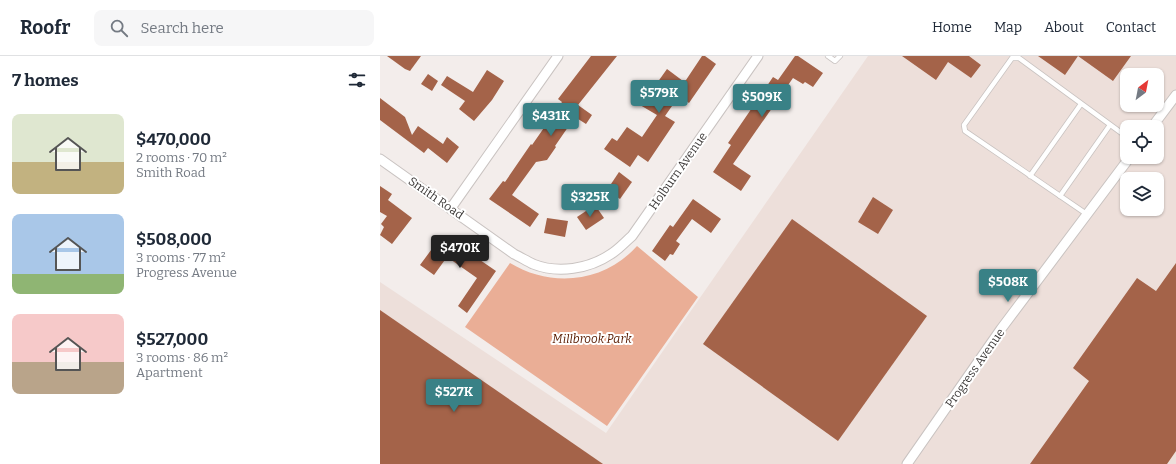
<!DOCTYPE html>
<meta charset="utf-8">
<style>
body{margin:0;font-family:Bitter,serif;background:#f6f6f7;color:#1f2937;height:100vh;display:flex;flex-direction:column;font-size:15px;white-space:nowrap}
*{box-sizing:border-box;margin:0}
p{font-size:13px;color:#747a83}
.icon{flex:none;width:22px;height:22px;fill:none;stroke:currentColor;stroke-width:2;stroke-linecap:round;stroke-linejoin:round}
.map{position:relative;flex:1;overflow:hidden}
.drawer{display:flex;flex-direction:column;background:#fff;width:380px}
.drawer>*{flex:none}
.needle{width:26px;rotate:32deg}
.buttons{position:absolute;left:740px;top:12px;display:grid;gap:8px}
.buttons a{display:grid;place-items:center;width:44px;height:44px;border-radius:8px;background:#fff;box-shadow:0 1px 3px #0004;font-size:20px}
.price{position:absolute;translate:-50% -34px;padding:0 9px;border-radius:4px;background:#398186;color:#fff;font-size:13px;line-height:26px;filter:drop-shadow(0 1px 2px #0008)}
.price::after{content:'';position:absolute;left:50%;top:24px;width:12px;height:9px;margin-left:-6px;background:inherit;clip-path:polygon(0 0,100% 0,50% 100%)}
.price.active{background:#222;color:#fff}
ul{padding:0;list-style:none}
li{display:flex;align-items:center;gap:12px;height:100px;padding:0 12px}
li span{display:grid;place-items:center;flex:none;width:112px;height:80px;border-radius:8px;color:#555}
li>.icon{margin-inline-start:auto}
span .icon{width:48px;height:48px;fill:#fffc;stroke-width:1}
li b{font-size:17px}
h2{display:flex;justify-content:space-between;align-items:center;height:48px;padding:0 12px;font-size:17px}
header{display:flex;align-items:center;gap:24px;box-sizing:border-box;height:56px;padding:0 20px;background:#fff;border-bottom:1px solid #e0e1e3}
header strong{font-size:19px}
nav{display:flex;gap:22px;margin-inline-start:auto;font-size:14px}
.search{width:280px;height:36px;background:#f6f6f7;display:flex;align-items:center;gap:10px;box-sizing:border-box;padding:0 14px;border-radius:8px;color:#747a83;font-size:15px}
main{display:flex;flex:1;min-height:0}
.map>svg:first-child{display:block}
.built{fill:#eddfda;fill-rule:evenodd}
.green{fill:#eaae96}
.building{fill:#a46349}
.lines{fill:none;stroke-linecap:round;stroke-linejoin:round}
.service-casing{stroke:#c9c3c1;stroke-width:6}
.minor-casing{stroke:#c9c3c1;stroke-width:11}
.service{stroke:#fff;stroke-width:4.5}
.minor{stroke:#fff;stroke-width:9}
.labels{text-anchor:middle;stroke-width:4;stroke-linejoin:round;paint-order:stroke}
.street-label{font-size:12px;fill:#3c3938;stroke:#fff}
.park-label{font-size:12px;font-style:italic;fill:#591b00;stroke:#fff}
</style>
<header>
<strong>Roofr</strong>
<div class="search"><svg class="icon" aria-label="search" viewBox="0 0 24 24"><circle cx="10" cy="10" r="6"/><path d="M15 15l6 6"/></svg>Search here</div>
<nav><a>Home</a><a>Map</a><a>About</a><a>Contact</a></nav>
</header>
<main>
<section class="drawer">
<h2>7 homes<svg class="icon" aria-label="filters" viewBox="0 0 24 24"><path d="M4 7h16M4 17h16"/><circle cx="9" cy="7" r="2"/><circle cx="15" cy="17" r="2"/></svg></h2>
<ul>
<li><span style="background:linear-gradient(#dfe7d0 60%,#c2b280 0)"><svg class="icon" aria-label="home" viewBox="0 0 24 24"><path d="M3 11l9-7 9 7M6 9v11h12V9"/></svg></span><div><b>$470,000</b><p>2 rooms · 70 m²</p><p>Smith Road</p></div></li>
<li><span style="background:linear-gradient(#a9c7e8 75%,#8fb573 0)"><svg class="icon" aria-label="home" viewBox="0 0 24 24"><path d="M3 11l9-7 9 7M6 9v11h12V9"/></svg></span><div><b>$508,000</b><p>3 rooms · 77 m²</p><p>Progress Avenue</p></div></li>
<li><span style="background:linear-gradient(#f6c9c9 60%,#b9a48a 0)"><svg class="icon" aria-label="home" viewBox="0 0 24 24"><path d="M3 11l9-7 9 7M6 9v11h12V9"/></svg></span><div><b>$527,000</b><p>3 rooms · 86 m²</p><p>Apartment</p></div></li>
</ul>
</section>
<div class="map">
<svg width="796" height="408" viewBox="0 0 796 408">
<rect width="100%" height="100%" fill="#f3edeb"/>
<!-- built -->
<path class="built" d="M488,0H796V408H0V226L226,377ZM747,19H777V49H747ZM747,71H777V101H747ZM747,123H777V153H747Z"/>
<!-- green -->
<path class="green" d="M257,190L318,241L227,370L85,271L130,207C171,232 224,227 257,190Z"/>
<!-- building -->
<g class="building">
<polygon points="7,0 41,0 30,15 25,13"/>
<polygon points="211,0 237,0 198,49 212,59 206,68 195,61 175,90 176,91 167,104 156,106 132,139 159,158 150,171 109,143 123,125 125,126 151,88 152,89 182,46 178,43"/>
<polygon points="322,0 325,0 336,8 309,47 299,40 285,60 295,66 268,106 258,99 250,111 224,93 232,82 237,85 247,71 262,81 277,59 260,49 265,40 267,41 287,13 303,25 306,24"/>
<polygon points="415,0 418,0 443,17 433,31 425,26 423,28 413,22 353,108 371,120 361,135 333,116 351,89 348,87 393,21 398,24"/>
<polygon points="522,0 589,0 601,9 591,22 568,6 556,24"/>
<polygon points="658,0 751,0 733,25 698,0 685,19"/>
<polygon points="107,14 124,25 112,44 94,65 79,53 85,45 61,29 67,20 93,36"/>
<polygon points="48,18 58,25 52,35 41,28"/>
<polygon points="0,42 25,61 32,79 38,70 63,88 67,81 79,91 67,107 48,92 44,97 0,64"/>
<polygon points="239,116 252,126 240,143 227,134"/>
<polygon points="0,130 12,138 8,144 32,162 12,188 0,179 4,171 1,168 7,160 0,156"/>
<polygon points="493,141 513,154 498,178 478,166"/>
<polygon points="313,143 341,163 331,177 312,163 296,185 300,188 293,199 290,198 285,205 272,195 290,169 293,171"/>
<polygon points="215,149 224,162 206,174 197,161"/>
<polygon points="167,162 188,165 185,181 164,177"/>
<polygon points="412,163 547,260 458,385 323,288"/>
<polygon points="60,182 85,199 87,195 116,215 87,257 78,250 97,222 67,201 54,219 40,209"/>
<polygon points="796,207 796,395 787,408 650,408 709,325 693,312 757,222 776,235"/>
<polygon points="0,254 223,408 0,408"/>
</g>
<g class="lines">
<defs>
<g id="service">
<polyline points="448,0 455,5 460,0"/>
<polyline points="650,120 701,48"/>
<polyline points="680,140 730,69"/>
<polyline points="708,159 585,75 584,69 632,2 639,2 747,81"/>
</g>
<g id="minor">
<polyline points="772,71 796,39"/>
<path d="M0,103L134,198C140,201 147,205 153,208C178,218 209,213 231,198C239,193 245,186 252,180L378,0"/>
<polyline points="71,152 178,0"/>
<polyline points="527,408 621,273 750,101"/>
</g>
</defs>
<!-- service casing -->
<use href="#service" class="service-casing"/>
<!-- minor casing -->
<use href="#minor" class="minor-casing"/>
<!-- service -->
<use href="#service" class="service"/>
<!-- minor -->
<use href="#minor" class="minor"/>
</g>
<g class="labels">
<!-- street labels -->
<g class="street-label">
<text transform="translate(298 115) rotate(-55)" y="4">Holburn Avenue</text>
<text transform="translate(56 142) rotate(35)" y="4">Smith Road</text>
<text transform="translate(595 312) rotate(-55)" y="4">Progress Avenue</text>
</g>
<!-- park labels -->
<g class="park-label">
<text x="212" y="287">Millbrook Park</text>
</g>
</g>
</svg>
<div class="buttons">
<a><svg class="needle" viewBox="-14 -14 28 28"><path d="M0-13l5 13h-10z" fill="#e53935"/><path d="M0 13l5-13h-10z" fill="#747a83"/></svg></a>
<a><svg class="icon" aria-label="locate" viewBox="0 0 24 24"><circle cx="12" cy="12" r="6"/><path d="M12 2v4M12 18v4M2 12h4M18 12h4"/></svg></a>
<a><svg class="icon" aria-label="layers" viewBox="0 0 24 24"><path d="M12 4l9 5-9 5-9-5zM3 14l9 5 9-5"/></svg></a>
</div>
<b class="price" style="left:279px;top:58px">$579K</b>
<b class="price" style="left:382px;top:62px">$509K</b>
<b class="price" style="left:171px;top:81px">$431K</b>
<b class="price" style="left:210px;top:162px">$325K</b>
<b class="price active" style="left:80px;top:213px">$470K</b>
<b class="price" style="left:628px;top:247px">$508K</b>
<b class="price" style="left:74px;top:357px">$527K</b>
</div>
</main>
